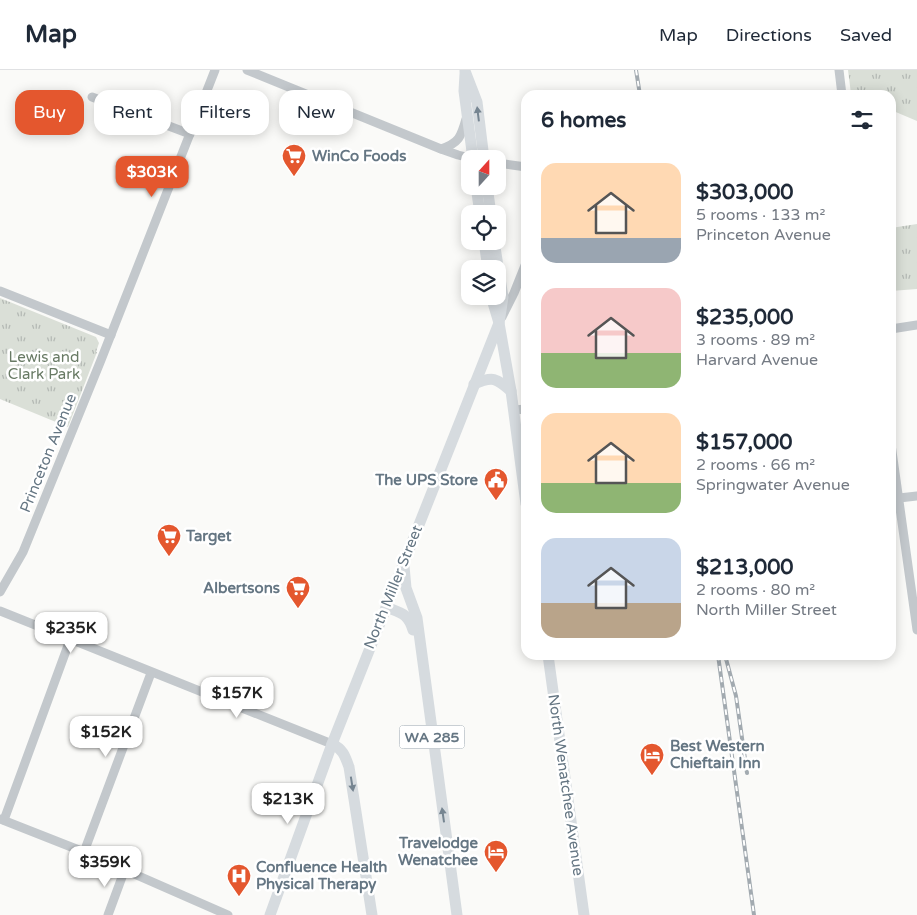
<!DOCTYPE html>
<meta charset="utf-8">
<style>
body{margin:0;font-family:"Varela Round",sans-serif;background:#f6f6f7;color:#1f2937;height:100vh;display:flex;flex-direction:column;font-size:19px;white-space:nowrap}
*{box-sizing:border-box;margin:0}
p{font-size:16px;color:#747a83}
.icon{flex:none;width:28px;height:28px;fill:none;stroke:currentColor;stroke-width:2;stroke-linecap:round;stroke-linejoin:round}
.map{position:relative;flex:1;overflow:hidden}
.side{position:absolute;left:521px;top:20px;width:375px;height:570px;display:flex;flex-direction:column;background:#fff;border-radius:15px;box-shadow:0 2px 12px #0003}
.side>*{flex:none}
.banner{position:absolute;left:15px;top:20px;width:431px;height:45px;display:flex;gap:10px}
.needle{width:32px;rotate:21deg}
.fabs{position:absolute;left:461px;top:80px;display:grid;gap:10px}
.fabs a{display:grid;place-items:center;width:45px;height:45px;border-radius:10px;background:#fff;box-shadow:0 2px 12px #0003;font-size:25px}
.price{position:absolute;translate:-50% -42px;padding:0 11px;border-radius:10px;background:#fff;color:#222;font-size:16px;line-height:32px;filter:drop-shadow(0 1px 2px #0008)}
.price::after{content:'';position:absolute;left:50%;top:30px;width:15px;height:11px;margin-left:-8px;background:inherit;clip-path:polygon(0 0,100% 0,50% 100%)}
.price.on{background:#e4572e;color:#fff}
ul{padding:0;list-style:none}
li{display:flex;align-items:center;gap:15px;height:125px;padding:0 20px}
li span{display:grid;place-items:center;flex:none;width:140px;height:100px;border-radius:15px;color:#555}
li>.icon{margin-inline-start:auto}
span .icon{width:60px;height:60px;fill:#fffc;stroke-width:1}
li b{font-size:21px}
h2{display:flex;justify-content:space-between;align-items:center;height:60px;padding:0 20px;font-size:21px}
.pill{padding:0 18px;border-radius:15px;background:#fff;box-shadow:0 2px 12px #0003;font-size:18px;line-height:45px}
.pill.on{background:#e4572e;color:#fff}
header{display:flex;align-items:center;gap:30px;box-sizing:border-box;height:70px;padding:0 25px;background:#fff;border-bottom:1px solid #e0e1e3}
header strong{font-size:24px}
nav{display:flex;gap:28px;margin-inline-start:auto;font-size:18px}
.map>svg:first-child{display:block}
.park{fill:url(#park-tufts)}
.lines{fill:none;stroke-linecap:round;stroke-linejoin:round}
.minor{stroke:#c3c8cc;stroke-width:9}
.major{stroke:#d6dbdf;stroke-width:11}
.rail-casing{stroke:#a2aab0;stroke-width:4}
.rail{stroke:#fff;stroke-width:2;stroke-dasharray:5.5;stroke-linecap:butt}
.oneway{fill:#768591}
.labels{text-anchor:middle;stroke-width:5;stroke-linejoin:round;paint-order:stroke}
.shield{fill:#fff;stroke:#939fa8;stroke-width:1}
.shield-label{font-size:14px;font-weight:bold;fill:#657683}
.poi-label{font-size:15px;font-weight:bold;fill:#657683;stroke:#fff;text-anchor:start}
.park-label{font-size:15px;fill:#687a64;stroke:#fff}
.street-label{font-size:15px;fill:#657683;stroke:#fff}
</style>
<header>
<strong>Map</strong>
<nav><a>Map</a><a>Directions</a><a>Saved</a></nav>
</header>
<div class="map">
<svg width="917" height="845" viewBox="0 0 917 845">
<defs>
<pattern id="park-tufts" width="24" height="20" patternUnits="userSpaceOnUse" patternTransform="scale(1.25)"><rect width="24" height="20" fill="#dadfd7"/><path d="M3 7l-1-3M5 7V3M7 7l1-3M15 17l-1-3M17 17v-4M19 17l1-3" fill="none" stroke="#b4b9b4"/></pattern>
</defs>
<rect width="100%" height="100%" fill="#fafaf8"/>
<!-- park -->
<g class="park">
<polygon points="848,0 917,0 917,51 891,40 891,25 851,24"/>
<polygon points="917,154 917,219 891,221 891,158"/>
<polygon points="0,228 96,267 99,273 96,282 97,282 68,357 0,329"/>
</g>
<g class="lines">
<!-- minor -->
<g class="minor">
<polyline points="247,0 441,79 458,85 474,89"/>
<polyline points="839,0 842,25"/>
<polyline points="92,27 190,64"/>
<path d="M441,79C459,73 461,67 466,49"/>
<polyline points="498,93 526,97"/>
<polyline points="0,221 111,265"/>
<polyline points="502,247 514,223 526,193"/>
<polyline points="891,259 917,255"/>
<polyline points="514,340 526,339"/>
<polyline points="891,374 917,560"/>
<polyline points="899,428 917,426"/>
<polyline points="0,522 23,482 101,290 215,0"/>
<polyline points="0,541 332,674"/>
<polyline points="0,749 84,782 228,845"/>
<polyline points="4,750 70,570"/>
<polyline points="84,782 151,603"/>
<polyline points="108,845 125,799"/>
</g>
<!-- major -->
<g class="major">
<polyline points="465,1 477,32 484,89"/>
<polyline points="465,4 464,21 473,89"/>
<polyline points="476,116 480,144"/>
<polyline points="487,116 491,144"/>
<polyline points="484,171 488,199"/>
<polyline points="491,226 499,253 511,321 526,434"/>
<path d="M474,314C493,306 496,308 511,321"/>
<polyline points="404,496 406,518 417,548 457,845"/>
<path d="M386,537C401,543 408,543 413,560"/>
<polyline points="548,585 584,845"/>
<path d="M332,674C343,679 345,686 349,697L372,845"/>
<polyline points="270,845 332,674 499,253 503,227 494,171"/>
</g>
<defs>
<g id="rail">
<polyline points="636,0 640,25"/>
<polyline points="718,585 754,845"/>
<polyline points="725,585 736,626 747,703"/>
</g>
</defs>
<!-- rail casing -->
<use href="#rail" class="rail-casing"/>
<!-- rail -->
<use href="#rail" class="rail"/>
</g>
<!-- one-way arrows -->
<defs><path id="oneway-solid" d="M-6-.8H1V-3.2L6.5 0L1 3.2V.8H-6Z" transform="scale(1.25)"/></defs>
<g class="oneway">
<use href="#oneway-solid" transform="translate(478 44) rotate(-97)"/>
<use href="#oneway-solid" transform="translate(352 714) rotate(81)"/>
<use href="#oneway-solid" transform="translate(443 745) rotate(-98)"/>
</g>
<!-- icons -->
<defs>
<symbol id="supermarket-pin" viewBox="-11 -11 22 30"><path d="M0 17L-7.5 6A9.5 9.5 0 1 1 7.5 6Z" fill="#e4572e" stroke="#fff"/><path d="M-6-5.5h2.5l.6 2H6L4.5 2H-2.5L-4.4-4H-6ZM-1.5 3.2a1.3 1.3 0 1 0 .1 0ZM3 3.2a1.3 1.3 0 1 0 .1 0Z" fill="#fff"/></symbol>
<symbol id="civic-pin" viewBox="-11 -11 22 30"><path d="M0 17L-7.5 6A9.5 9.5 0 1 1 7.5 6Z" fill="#e4572e" stroke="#fff"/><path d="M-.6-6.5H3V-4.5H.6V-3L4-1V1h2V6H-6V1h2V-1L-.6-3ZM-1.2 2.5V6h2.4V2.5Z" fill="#fff"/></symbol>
<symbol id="hotel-pin" viewBox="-11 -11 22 30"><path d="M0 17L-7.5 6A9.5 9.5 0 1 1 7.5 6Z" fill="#e4572e" stroke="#fff"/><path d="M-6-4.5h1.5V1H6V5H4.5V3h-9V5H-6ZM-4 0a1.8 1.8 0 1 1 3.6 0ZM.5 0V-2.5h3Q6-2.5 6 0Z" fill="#fff"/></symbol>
<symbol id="hospital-pin" viewBox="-11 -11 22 30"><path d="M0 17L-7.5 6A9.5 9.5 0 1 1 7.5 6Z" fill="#e4572e" stroke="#fff"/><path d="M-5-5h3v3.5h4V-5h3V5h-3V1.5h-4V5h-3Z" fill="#fff"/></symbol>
</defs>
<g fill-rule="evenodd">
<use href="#supermarket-pin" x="280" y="72" width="28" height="38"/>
<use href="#civic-pin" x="482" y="396" width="28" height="38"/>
<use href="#supermarket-pin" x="155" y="452" width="28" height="38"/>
<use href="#supermarket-pin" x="284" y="504" width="28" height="38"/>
<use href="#hotel-pin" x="638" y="671" width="28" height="38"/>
<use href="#hotel-pin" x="482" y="768" width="28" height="38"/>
<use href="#hospital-pin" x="225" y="792" width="28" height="38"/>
</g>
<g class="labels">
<!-- shield labels -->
<rect class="shield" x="399.5" y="655.5" width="65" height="23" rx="4"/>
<g class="shield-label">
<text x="432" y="672">WA 285</text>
</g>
<!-- poi labels -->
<g class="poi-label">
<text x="312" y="91">WinCo Foods</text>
<text x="478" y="415" text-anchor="end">The UPS Store</text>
<text x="186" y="471">Target</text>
<text x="280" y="523" text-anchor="end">Albertsons</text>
<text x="670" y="681">Best Western<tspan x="670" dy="17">Chieftain Inn</tspan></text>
<text x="478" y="778" text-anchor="end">Travelodge<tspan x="478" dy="17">Wenatchee</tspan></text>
<text x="256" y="802">Confluence Health<tspan x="256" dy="17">Physical Therapy</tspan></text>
</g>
<!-- park labels -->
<g class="park-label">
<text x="44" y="292">Lewis and<tspan x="44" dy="17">Clark Park</tspan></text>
</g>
<!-- street labels -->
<g class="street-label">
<text transform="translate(48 383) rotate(-68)" y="5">Princeton Avenue</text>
<text transform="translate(393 517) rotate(-68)" y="5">North Miller Street</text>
<text transform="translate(566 715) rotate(82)" y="5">North Wenatchee Avenue</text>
</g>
</g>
</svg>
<div class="fabs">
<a><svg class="needle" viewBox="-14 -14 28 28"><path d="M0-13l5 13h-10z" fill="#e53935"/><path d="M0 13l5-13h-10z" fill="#747a83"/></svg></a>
<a><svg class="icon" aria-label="locate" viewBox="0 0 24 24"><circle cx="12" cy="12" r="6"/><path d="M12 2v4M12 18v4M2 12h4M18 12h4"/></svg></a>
<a><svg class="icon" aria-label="layers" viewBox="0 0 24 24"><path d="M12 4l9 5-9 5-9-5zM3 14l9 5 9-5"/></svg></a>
</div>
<b class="price on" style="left:152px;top:128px">$303K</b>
<b class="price" style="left:71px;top:584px">$235K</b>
<b class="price" style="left:237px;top:649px">$157K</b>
<b class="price" style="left:106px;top:688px">$152K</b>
<b class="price" style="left:288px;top:755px">$213K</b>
<b class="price" style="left:105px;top:818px">$359K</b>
<div class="banner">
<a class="pill on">Buy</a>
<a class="pill">Rent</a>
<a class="pill">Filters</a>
<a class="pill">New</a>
</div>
<section class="side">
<h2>6 homes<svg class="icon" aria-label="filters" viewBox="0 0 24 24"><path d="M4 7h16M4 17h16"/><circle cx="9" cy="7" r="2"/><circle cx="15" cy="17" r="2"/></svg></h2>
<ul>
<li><span style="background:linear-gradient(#ffd9b3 75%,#9aa5b1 0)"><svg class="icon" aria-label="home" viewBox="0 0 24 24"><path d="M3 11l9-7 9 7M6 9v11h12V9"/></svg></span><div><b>$303,000</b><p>5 rooms · 133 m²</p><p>Princeton Avenue</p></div></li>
<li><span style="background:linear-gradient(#f6c9c9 65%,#8fb573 0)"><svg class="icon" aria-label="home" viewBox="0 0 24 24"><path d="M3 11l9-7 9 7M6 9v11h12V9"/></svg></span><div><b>$235,000</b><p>3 rooms · 89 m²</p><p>Harvard Avenue</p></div></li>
<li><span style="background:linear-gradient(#ffd9b3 70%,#8fb573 0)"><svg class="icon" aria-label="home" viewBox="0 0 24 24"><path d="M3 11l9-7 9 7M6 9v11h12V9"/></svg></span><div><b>$157,000</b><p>2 rooms · 66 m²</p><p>Springwater Avenue</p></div></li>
<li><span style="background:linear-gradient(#c9d6e8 65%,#b9a48a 0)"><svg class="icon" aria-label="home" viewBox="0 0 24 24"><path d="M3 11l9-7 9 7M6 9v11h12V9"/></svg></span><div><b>$213,000</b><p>2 rooms · 80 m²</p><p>North Miller Street</p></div></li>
</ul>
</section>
</div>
